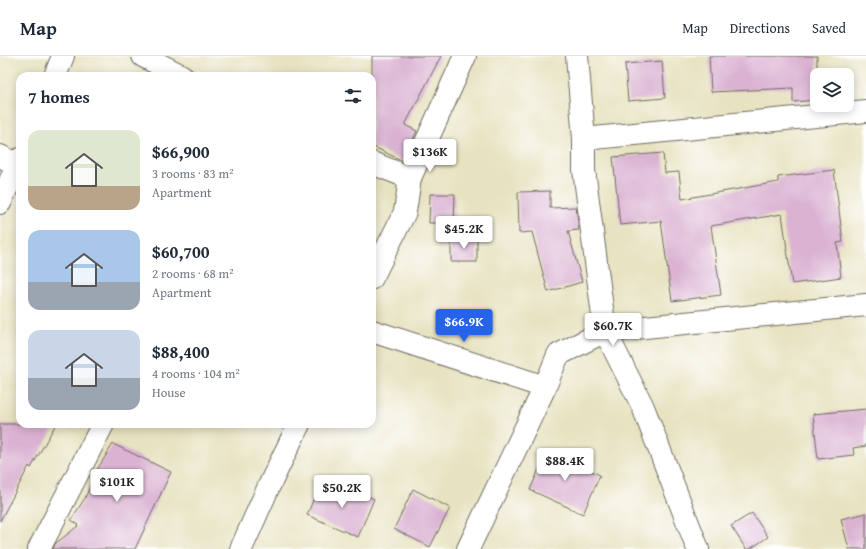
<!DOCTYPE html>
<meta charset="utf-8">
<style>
body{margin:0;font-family:"Gentium Book Plus",serif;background:#f6f6f7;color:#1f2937;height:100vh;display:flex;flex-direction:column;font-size:15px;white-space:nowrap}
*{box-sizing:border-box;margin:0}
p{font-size:13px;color:#747a83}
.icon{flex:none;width:22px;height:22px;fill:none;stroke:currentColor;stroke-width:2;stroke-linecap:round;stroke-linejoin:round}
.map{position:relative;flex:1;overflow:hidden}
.details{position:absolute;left:16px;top:16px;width:360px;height:356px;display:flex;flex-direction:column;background:#fff;border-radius:12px;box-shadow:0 2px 10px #0003}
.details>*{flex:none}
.controls{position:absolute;left:810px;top:12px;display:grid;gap:8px}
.controls a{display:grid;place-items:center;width:44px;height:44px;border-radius:8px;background:#fff;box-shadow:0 2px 10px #0003;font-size:20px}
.price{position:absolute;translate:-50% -34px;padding:0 9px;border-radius:4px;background:#fff;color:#222;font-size:13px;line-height:26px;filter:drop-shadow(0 1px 2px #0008)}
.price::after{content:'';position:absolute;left:50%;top:24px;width:12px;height:9px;margin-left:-6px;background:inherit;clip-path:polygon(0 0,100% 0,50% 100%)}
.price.active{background:#2563eb;color:#fff}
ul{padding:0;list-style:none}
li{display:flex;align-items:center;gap:12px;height:100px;padding:0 12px}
li span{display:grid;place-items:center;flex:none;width:112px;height:80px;border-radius:12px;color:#555}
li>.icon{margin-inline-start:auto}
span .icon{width:48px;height:48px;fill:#fffc;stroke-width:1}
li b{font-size:17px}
h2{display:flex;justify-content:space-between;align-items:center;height:48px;padding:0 12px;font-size:17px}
header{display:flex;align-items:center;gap:24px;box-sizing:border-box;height:56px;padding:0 20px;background:#fff;border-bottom:1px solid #e0e1e3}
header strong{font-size:19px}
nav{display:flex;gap:22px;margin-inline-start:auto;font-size:14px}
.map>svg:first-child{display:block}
.building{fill:#dab2d2}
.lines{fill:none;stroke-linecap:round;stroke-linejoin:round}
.minor-casing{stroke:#6d6b5f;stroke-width:24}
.minor{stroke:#fff;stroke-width:22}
</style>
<header>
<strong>Map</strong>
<nav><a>Map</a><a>Directions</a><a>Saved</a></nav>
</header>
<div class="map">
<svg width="866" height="493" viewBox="0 0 866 493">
<rect width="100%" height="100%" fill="#fff"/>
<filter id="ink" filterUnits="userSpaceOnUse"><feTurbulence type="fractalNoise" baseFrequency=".025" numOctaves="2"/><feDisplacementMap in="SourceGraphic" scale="8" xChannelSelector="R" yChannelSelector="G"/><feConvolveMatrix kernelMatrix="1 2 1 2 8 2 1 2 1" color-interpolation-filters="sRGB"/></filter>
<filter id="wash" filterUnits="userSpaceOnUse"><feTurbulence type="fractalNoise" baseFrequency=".012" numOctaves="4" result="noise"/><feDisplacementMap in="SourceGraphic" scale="16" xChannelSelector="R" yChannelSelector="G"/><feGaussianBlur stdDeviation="0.9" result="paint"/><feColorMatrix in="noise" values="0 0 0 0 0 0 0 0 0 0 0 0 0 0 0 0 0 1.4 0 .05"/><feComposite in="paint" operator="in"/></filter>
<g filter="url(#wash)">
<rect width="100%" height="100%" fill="#e7e2c0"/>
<g id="blocks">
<!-- building -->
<g class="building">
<polygon points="372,0 441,0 405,69 417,75 403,105 372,90"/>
<polygon points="709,0 817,0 817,44 793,46 793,32 711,36"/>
<polygon points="662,5 665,42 628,45 625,8"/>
<polygon points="663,97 665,117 679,116 682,143 778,126 778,121 834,114 843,186 837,187 841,221 792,228 782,158 711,170 721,239 672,245 661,165 620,169 613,101"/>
<polygon points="550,135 550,152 576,151 579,174 568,175 582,226 548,236 532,176 519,177 518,136"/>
<polygon points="430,138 455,138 454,167 429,167"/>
<rect x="451" y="182" width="26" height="24"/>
<polygon points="866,353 866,390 853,392 854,399 818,403 813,358"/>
<polygon points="0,368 56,368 31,412 29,410 0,465"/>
<polygon points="113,388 171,416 135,493 53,493 55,488 79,469 71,464 85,442 98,412"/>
<polygon points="547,395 600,419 583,458 530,434"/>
<polygon points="336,426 374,443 358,481 307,459 316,437 329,443"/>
<polygon points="413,433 450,452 430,491 394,473"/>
<polygon points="752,457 768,481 750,493 746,493 731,470"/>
<polygon points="866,457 866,493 849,493 841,463"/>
</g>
</g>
</g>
<g filter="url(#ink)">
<use href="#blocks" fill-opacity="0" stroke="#6d6b5f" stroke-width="1"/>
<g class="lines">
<defs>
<g id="minor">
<polyline points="143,0 182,20"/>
<polyline points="577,0 584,83 584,114 605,275 643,351 698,493"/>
<polyline points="55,20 63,0"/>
<polyline points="584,83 866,55"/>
<polyline points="0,100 20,110"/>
<polyline points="372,107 410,122"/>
<polyline points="0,147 20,103"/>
<polyline points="372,222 405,156 410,122 465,0"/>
<polyline points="372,275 545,331"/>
<polyline points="39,493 103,368"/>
<polyline points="241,493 269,430 299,368"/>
<polyline points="468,493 545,331 558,299 605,275 866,249"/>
</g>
</defs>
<!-- minor casing -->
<use href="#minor" class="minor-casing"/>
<!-- minor -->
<use href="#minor" class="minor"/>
</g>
</g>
</svg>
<div class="controls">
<a><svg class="icon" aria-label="layers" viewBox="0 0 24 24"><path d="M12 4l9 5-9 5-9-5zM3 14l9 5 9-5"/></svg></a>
</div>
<b class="price" style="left:430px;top:117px">$136K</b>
<b class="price" style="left:464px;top:194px">$45.2K</b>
<b class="price active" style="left:464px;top:287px">$66.9K</b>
<b class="price" style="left:613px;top:291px">$60.7K</b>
<b class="price" style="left:565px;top:426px">$88.4K</b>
<b class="price" style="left:117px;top:447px">$101K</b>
<b class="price" style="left:342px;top:453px">$50.2K</b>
<section class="details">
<h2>7 homes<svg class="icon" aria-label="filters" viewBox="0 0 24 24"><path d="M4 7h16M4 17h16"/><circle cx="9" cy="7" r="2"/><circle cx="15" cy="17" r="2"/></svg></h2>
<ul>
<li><span style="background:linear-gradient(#dfe7d0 70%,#b9a48a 0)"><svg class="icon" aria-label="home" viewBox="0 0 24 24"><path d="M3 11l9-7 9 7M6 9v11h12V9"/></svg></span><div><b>$66,900</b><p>3 rooms · 83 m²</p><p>Apartment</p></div></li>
<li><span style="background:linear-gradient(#a9c7e8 65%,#9aa5b1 0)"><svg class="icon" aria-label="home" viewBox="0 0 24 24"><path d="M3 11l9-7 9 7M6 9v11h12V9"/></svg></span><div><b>$60,700</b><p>2 rooms · 68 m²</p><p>Apartment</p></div></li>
<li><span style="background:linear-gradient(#c9d6e8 60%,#9aa5b1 0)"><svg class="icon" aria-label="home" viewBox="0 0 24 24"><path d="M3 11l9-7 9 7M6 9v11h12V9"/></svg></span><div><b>$88,400</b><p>4 rooms · 104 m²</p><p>House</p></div></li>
</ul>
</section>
</div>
